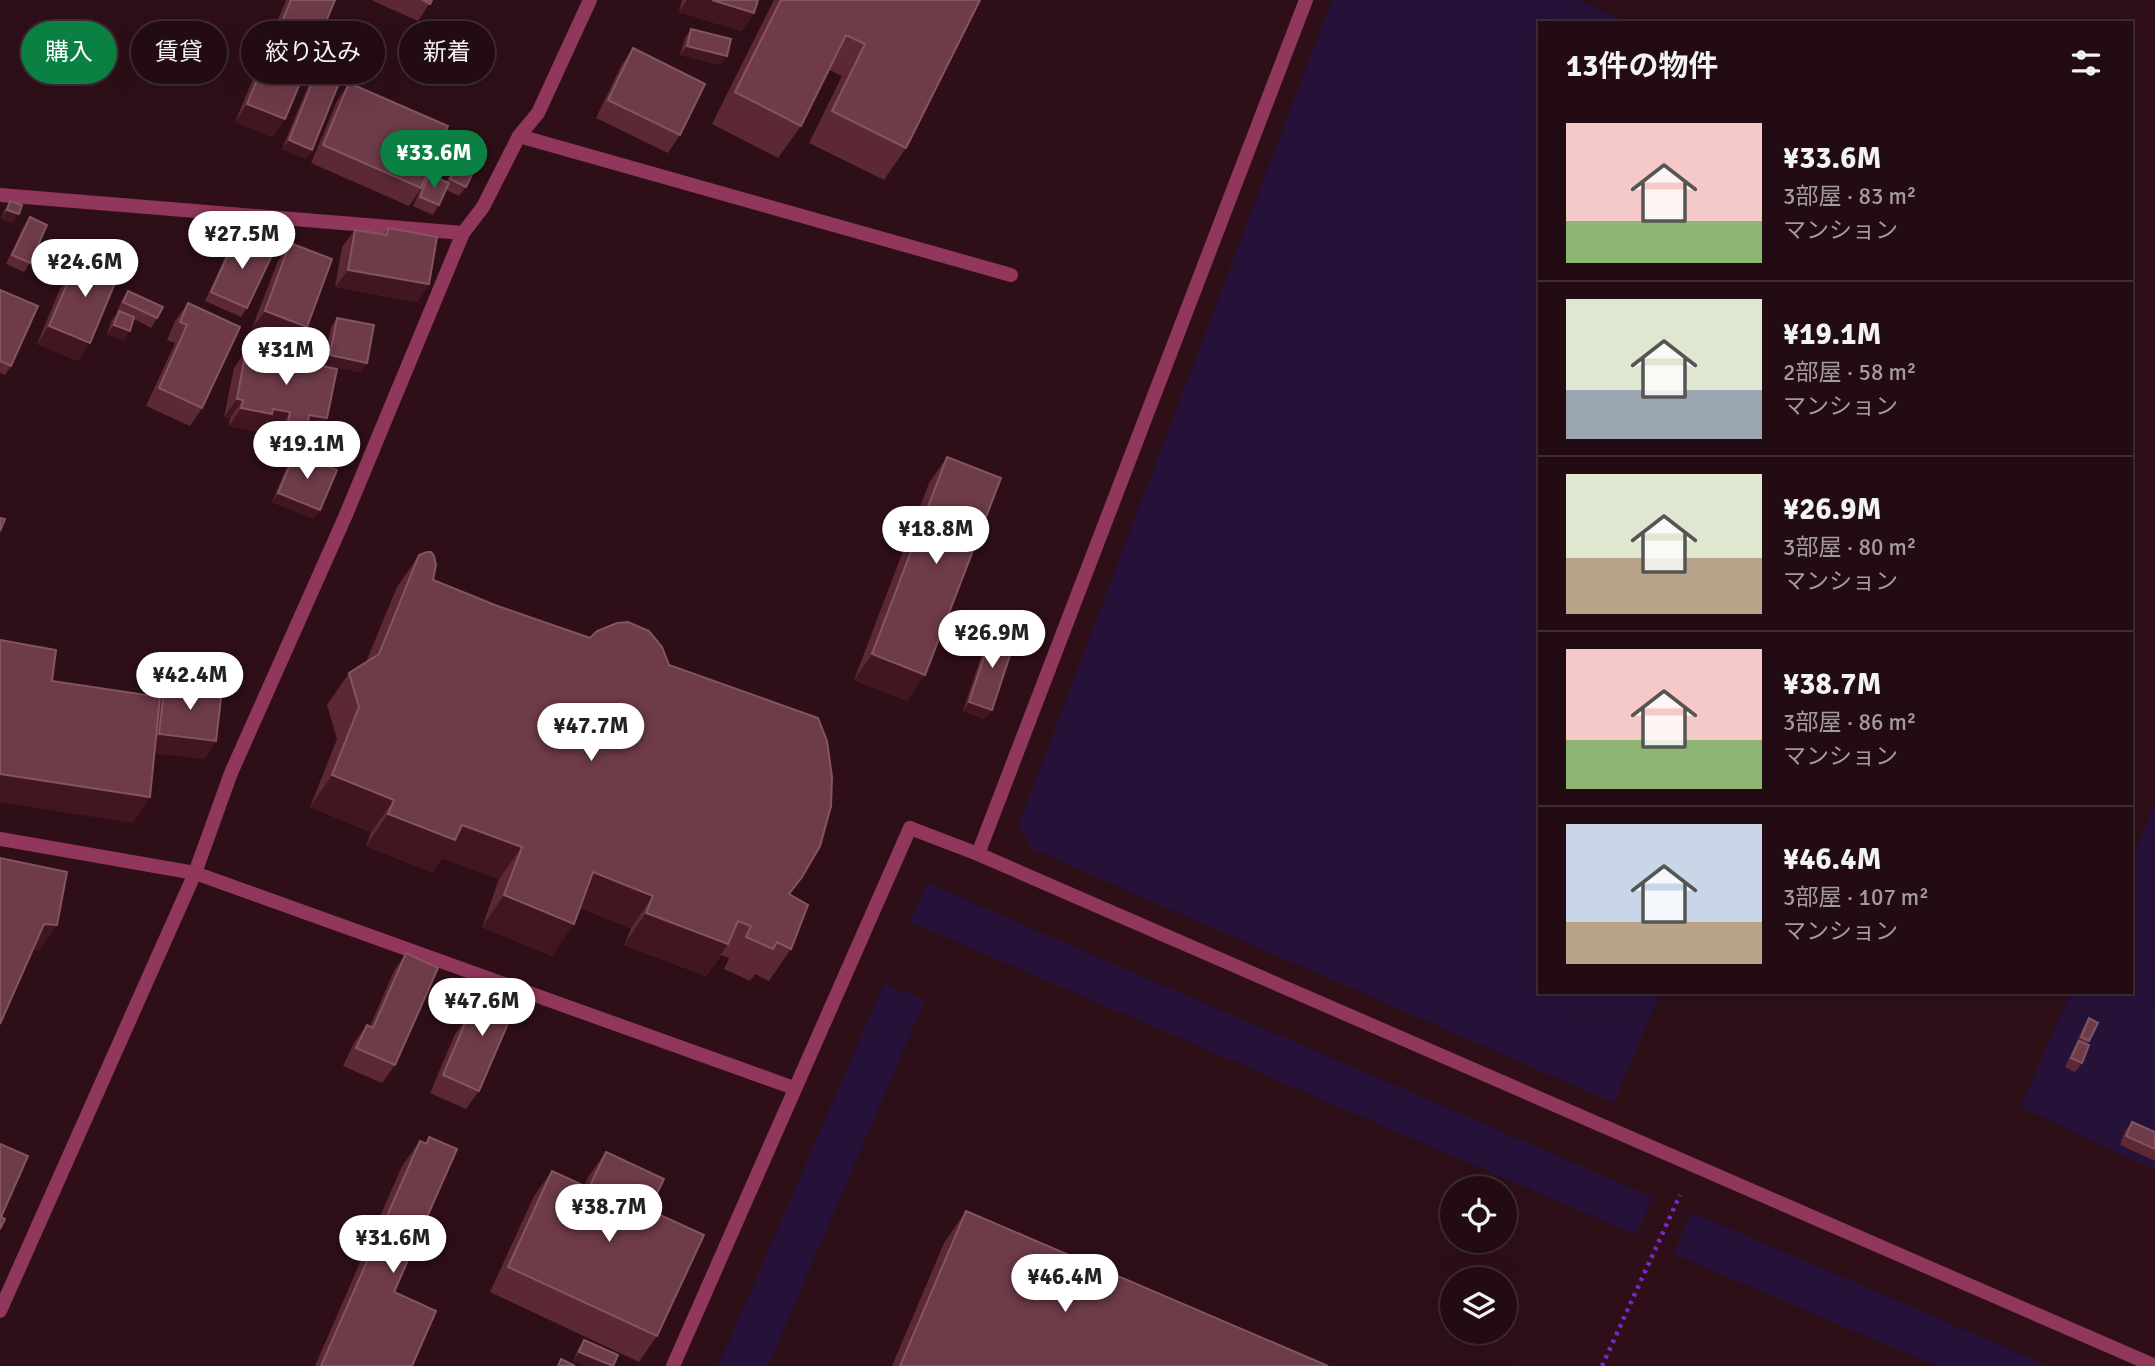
<!DOCTYPE html>
<html lang="ja">
<meta charset="utf-8">
<style>
body{margin:0;font-family:Signika,"Noto Sans JP",sans-serif;background:#2a141b;color:#f1f3f6;height:100vh;display:flex;flex-direction:column;font-size:26px;white-space:nowrap}
*{box-sizing:border-box;margin:0}
p{font-size:23px;color:#a29b9f}
.icon{flex:none;width:38px;height:38px;fill:none;stroke:currentColor;stroke-width:2;stroke-linecap:round;stroke-linejoin:round}
.map{position:relative;flex:1;overflow:hidden}
.side{position:absolute;left:1538px;top:21px;width:595px;height:973px;display:flex;flex-direction:column;background:#220b12;border-radius:0px;box-shadow:0 7px 28px #0002,0 0 0 2px #3f2b32}
.side>*{flex:none}
.banner{position:absolute;left:21px;top:21px;width:665px;height:63px;display:flex;gap:14px}
.fabs{position:absolute;left:1440px;top:1176px;display:grid;gap:14px}
.fabs a{display:grid;place-items:center;width:77px;height:77px;border-radius:50%;background:#220b12;box-shadow:0 7px 28px #0002,0 0 0 2px #3f2b32;font-size:35px}
.price{position:absolute;translate:-50% -60px;padding:0 16px;border-radius:24px;background:#fff;color:#222;font-size:23px;line-height:46px;filter:drop-shadow(0 2px 4px #0008)}
.price::after{content:'';position:absolute;left:50%;top:42px;width:21px;height:16px;margin-left:-10px;background:inherit;clip-path:polygon(0 0,100% 0,50% 100%)}
.price.current{background:#0b8043;color:#fff}
ul{padding:0;list-style:none}
li{display:flex;align-items:center;gap:21px;height:175px;padding:0 28px}
li+li{border-top:2px solid #3f2b32}
li span{display:grid;place-items:center;flex:none;width:196px;height:140px;border-radius:0px;color:#555}
li>.icon{margin-inline-start:auto}
span .icon{width:84px;height:84px;fill:#fffc;stroke-width:1}
li b{font-size:30px}
h2{display:flex;justify-content:space-between;align-items:center;height:84px;padding:0 28px;font-size:30px}
.tag{padding:0 24px;border-radius:32px;background:#220b12;box-shadow:0 7px 28px #0002,0 0 0 2px #3f2b32;font-size:24px;line-height:63px}
.tag.current{background:#0b8043;color:#fff}
.map>svg:first-child{display:block}
.green{fill:#261238}
.lines{fill:none;stroke-linecap:round;stroke-linejoin:round}
.path{stroke:#7827c8;stroke-width:4.5;stroke-dasharray:3.5 5;stroke-linecap:butt}
.service{stroke:#90375b;stroke-width:14}
.minor{stroke:#90375b;stroke-width:14}
.wall{fill:#5c2834}
.shaded-wall{fill:#421621}
.building{fill:#6e3b48;stroke:#845461;stroke-width:2}
</style>
<div class="map">
<svg width="2155" height="1366" viewBox="0 0 2155 1366">
<rect width="100%" height="100%" fill="#2e0f18"/>
<!-- green -->
<g class="green">
<polygon points="1332,0 1579,0 1630,23 1540,23 1540,992 1661,992 1614,1103 1032,849 1019,823"/>
<polygon points="2155,804 2155,1170 2020,1107 2071,992 2132,992 2132,857"/>
<polygon points="927,883 1653,1197 1636,1235 910,922"/>
<polygon points="884,984 925,1000 768,1366 718,1366"/>
<polygon points="1691,1212 2049,1366 1936,1366 1674,1254"/>
</g>
<g class="lines">
<!-- path -->
<polyline class="path" points="1602,1366 1680,1195"/>
<!-- service -->
<g class="service">
<polyline points="910,828 978,854 2155,1366"/>
<polyline points="978,854 1306,0"/>
</g>
<!-- minor -->
<g class="minor">
<polyline points="519,136 1011,275"/>
<polyline points="0,195 463,233"/>
<polyline points="0,839 195,873 794,1088"/>
<polyline points="0,1311 195,873 231,773 345,517 463,233 483,207 519,136 538,113 590,0"/>
<polyline points="673,1366 910,828"/>
</g>
</g>
<!-- wall -->
<g class="wall">
<polygon points="286,0 335,0 285,119 272,137 235,122"/>
<polygon points="371,0 432,0 418,21"/>
<polygon points="682,0 758,0 754,13 741,31 679,12"/>
<polygon points="774,0 980,0 906,148 884,180 809,143 842,76 829,70 801,126 778,158 712,124"/>
<polygon points="691,29 721,65 680,55 685,38"/>
<polygon points="633,48 680,135 668,153 596,118 621,66"/>
<polygon points="324,53 312,150 306,159 282,149 318,62"/>
<polygon points="349,83 424,183 429,174 446,182 458,159 464,150 466,187 459,196 446,190 439,205 433,215 413,206 421,189 409,206 311,163 337,101"/>
<polygon points="10,201 19,214 12,223 1,219 4,211"/>
<polygon points="30,217 30,263 24,272 6,264 24,226"/>
<polygon points="388,228 429,284 417,302 335,287 342,247 355,230 383,235"/>
<polygon points="237,235 247,308 241,317 205,301 231,244"/>
<polygon points="290,243 307,327 294,344 252,328 278,261"/>
<polygon points="80,254 78,361 37,344 67,272"/>
<polygon points="0,290 11,366 5,375 0,373"/>
<polygon points="128,291 157,318 151,328 134,319 123,340 107,334 112,320 118,312 117,312 122,300"/>
<polygon points="188,303 202,408 190,426 146,406 175,343 167,340 175,321"/>
<polygon points="337,318 367,363 361,372 323,365 331,327"/>
<polygon points="246,350 314,436 302,434 294,445 276,441 278,430 263,427 259,432 229,426 230,418 224,417 234,368"/>
<polygon points="295,453 314,519 272,502 289,462"/>
<polygon points="947,457 907,701 854,680 929,483"/>
<polygon points="419,555 433,580 495,605 669,665 790,895 791,949 769,981 755,974 750,981 724,969 729,958 721,955 706,976 624,945 631,928 580,908 552,956 482,927 499,879 442,858 432,872 366,846 371,832 310,807 337,739 327,705 349,673 366,662 397,587"/>
<polygon points="993,630 985,719 963,711 987,639"/>
<polygon points="52,681 155,697 165,683 216,741 204,759 155,753 150,797 132,823"/>
<polygon points="406,953 395,1065 382,1083 343,1066 354,1043 367,1025 370,1026 394,971"/>
<polygon points="494,981 479,1091 466,1109 430,1093 455,1034 468,1016 473,1018 481,999"/>
<polygon points="2089,1018 2089,1041 2087,1044 2082,1063 2075,1072 2065,1067 2083,1028"/>
<polygon points="2132,1122 2155,1132 2155,1161 2120,1145 2125,1131"/>
<polygon points="429,1137 394,1292 412,1366 315,1366 402,1166 420,1141 425,1143"/>
<polygon points="606,1152 657,1336 639,1362 490,1292 534,1196 552,1171 584,1186 588,1177"/>
<polygon points="966,1211 1328,1366 892,1366 944,1243"/>
<polygon points="584,1340 618,1355 573,1361 578,1349"/>
</g>
<!-- shaded-wall -->
<g class="shaded-wall">
<polygon points="687,0 712,0 754,13 741,31 679,12"/>
<polygon points="687,46 727,56 721,65 680,55"/>
<polygon points="247,104 285,119 272,137 235,122"/>
<polygon points="289,140 312,150 306,159 282,149"/>
<polygon points="7,210 19,214 12,223 1,219"/>
<polygon points="348,270 429,284 417,302 335,287"/>
<polygon points="265,311 307,327 294,344 252,328"/>
<polygon points="114,325 130,331 123,340 107,334"/>
<polygon points="49,326 90,343 78,361 37,344"/>
<polygon points="330,355 367,363 361,372 323,365"/>
<polygon points="237,399 243,400 230,418 224,417"/>
<polygon points="241,408 273,409 290,412 278,430 263,427 259,432 229,426"/>
<polygon points="309,415 327,418 314,436 302,434 294,445 276,441 288,423"/>
<polygon points="278,493 320,510 314,519 272,502"/>
<polygon points="872,654 925,675 907,701 854,680"/>
<polygon points="969,702 992,710 985,719 963,711"/>
<polygon points="159,734 216,741 204,759 147,752"/>
<polygon points="0,774 150,797 132,823 0,802"/>
<polygon points="332,775 394,800 371,832 310,807"/>
<polygon points="388,814 462,825 522,847 499,879 442,858 432,872 366,846"/>
<polygon points="593,872 653,896 631,928 570,904"/>
<polygon points="504,895 574,924 552,956 482,927"/>
<polygon points="646,913 728,944 706,976 624,945"/>
<polygon points="44,924 57,925 39,951 26,950"/>
<polygon points="579,1352 613,1366 585,1366 573,1361"/>
</g>
<!-- building -->
<g class="building">
<polygon points="291,0 335,0 285,119 247,104"/>
<polygon points="423,0 432,0 430,4"/>
<polygon points="712,0 758,0 754,13"/>
<polygon points="781,0 980,0 906,148 832,111 865,44 846,35 801,126 735,92"/>
<polygon points="691,29 731,39 727,56 687,46"/>
<polygon points="633,48 705,84 680,135 608,100"/>
<polygon points="324,53 347,63 312,150 289,140"/>
<polygon points="349,83 448,126 421,188 323,145"/>
<polygon points="464,150 480,158 466,187 450,179"/>
<polygon points="429,174 449,183 439,205 420,197"/>
<polygon points="10,201 22,205 19,214 7,210"/>
<polygon points="30,217 47,225 30,263 12,255"/>
<polygon points="388,228 437,237 429,284 348,270 355,230 387,235"/>
<polygon points="237,235 274,251 247,308 211,292"/>
<polygon points="290,243 332,259 307,327 265,311"/>
<polygon points="80,254 120,271 90,343 49,326"/>
<polygon points="0,290 38,306 11,366 0,361"/>
<polygon points="128,291 163,307 157,318 123,302"/>
<polygon points="188,303 240,327 202,408 159,388 187,325 180,322"/>
<polygon points="119,311 134,317 130,331 114,325"/>
<polygon points="337,318 374,325 367,363 330,355"/>
<polygon points="246,350 337,369 327,418 309,415 307,427 288,423 290,412 273,409 272,414 241,408 243,400 237,399"/>
<polygon points="295,453 337,470 320,510 278,493"/>
<polygon points="947,457 1001,478 925,675 872,654"/>
<polygon points="0,518 5,519 0,531"/>
<polygon points="427,552 431,552 434,556 436,565 433,580 495,605 590,638 597,631 617,623 628,622 649,631 662,647 669,665 818,718 827,741 832,777 831,806 820,846 802,877 789,894 808,905 791,949 777,942 773,949 746,937 751,926 738,921 728,944 646,913 653,896 593,872 574,924 504,895 522,847 462,825 455,840 388,814 394,800 332,775 359,707 349,673 379,654 419,555"/>
<polygon points="993,630 1016,637 992,710 969,702"/>
<polygon points="0,640 56,650 52,681 160,697 150,797 0,774"/>
<polygon points="165,683 222,690 216,741 159,734"/>
<polygon points="0,858 67,872 57,925 44,924 0,1024"/>
<polygon points="406,953 438,968 395,1065 356,1048 367,1025 373,1028"/>
<polygon points="494,981 521,993 479,1091 443,1075 468,1016 476,1020"/>
<polygon points="2089,1018 2098,1023 2089,1041 2081,1037"/>
<polygon points="2079,1041 2089,1045 2082,1063 2071,1058"/>
<polygon points="2132,1122 2155,1132 2155,1149 2126,1136"/>
<polygon points="429,1137 457,1149 394,1292 436,1311 412,1366 321,1366 420,1141 427,1144"/>
<polygon points="0,1144 28,1156 1,1217 5,1219 0,1229"/>
<polygon points="606,1152 664,1179 649,1210 704,1235 657,1336 508,1267 552,1171 589,1188"/>
<polygon points="966,1211 1328,1366 900,1366"/>
<polygon points="584,1340 618,1355 613,1366 579,1352"/>
<polygon points="561,1359 575,1366 558,1366"/>
</g>
</svg>
<div class="fabs">
<a><svg class="icon" aria-label="locate" viewBox="0 0 24 24"><circle cx="12" cy="12" r="6"/><path d="M12 2v4M12 18v4M2 12h4M18 12h4"/></svg></a>
<a><svg class="icon" aria-label="layers" viewBox="0 0 24 24"><path d="M12 4l9 5-9 5-9-5zM3 14l9 5 9-5"/></svg></a>
</div>
<b class="price current" style="left:434px;top:190px">¥33.6M</b>
<b class="price" style="left:242px;top:271px">¥27.5M</b>
<b class="price" style="left:85px;top:299px">¥24.6M</b>
<b class="price" style="left:286px;top:387px">¥31M</b>
<b class="price" style="left:307px;top:481px">¥19.1M</b>
<b class="price" style="left:936px;top:566px">¥18.8M</b>
<b class="price" style="left:992px;top:670px">¥26.9M</b>
<b class="price" style="left:190px;top:712px">¥42.4M</b>
<b class="price" style="left:591px;top:763px">¥47.7M</b>
<b class="price" style="left:482px;top:1038px">¥47.6M</b>
<b class="price" style="left:609px;top:1244px">¥38.7M</b>
<b class="price" style="left:393px;top:1275px">¥31.6M</b>
<b class="price" style="left:1065px;top:1314px">¥46.4M</b>
<div class="banner">
<a class="tag current">購入</a>
<a class="tag">賃貸</a>
<a class="tag">絞り込み</a>
<a class="tag">新着</a>
</div>
<section class="side">
<h2>13件の物件<svg class="icon" aria-label="filters" viewBox="0 0 24 24"><path d="M4 7h16M4 17h16"/><circle cx="9" cy="7" r="2"/><circle cx="15" cy="17" r="2"/></svg></h2>
<ul>
<li><span style="background:linear-gradient(#f6c9c9 70%,#8fb573 0)"><svg class="icon" aria-label="home" viewBox="0 0 24 24"><path d="M3 11l9-7 9 7M6 9v11h12V9"/></svg></span><div><b>¥33.6M</b><p>3部屋 · 83 m²</p><p>マンション</p></div></li>
<li><span style="background:linear-gradient(#dfe7d0 65%,#9aa5b1 0)"><svg class="icon" aria-label="home" viewBox="0 0 24 24"><path d="M3 11l9-7 9 7M6 9v11h12V9"/></svg></span><div><b>¥19.1M</b><p>2部屋 · 58 m²</p><p>マンション</p></div></li>
<li><span style="background:linear-gradient(#dfe7d0 60%,#b9a48a 0)"><svg class="icon" aria-label="home" viewBox="0 0 24 24"><path d="M3 11l9-7 9 7M6 9v11h12V9"/></svg></span><div><b>¥26.9M</b><p>3部屋 · 80 m²</p><p>マンション</p></div></li>
<li><span style="background:linear-gradient(#f6c9c9 65%,#8fb573 0)"><svg class="icon" aria-label="home" viewBox="0 0 24 24"><path d="M3 11l9-7 9 7M6 9v11h12V9"/></svg></span><div><b>¥38.7M</b><p>3部屋 · 86 m²</p><p>マンション</p></div></li>
<li><span style="background:linear-gradient(#c9d6e8 70%,#b9a48a 0)"><svg class="icon" aria-label="home" viewBox="0 0 24 24"><path d="M3 11l9-7 9 7M6 9v11h12V9"/></svg></span><div><b>¥46.4M</b><p>3部屋 · 107 m²</p><p>マンション</p></div></li>
</ul>
</section>
</div>
